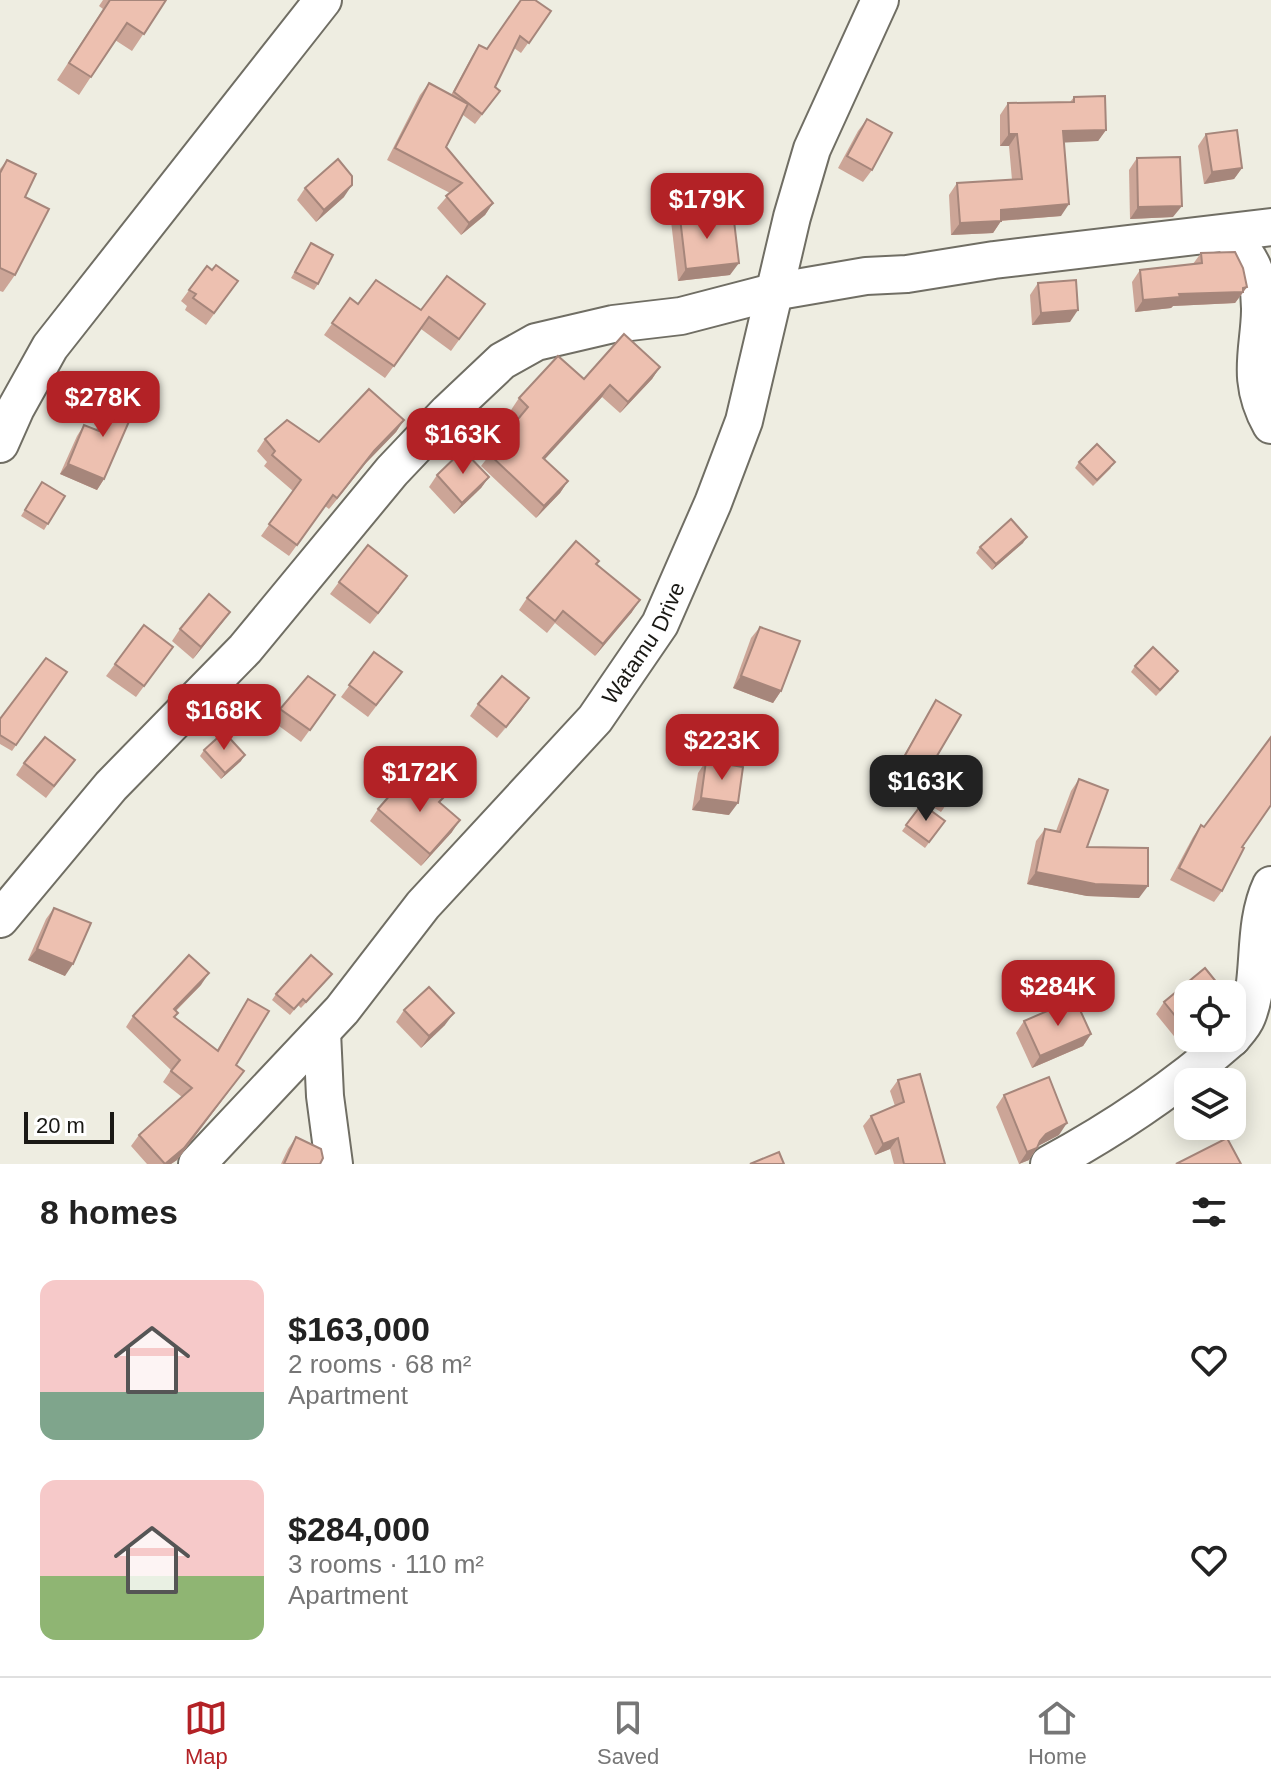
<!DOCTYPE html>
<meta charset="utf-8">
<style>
body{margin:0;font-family:Arial,sans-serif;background:#f2f2f2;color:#222;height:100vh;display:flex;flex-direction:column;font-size:30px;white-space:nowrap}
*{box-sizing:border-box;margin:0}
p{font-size:26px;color:#767676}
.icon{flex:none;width:44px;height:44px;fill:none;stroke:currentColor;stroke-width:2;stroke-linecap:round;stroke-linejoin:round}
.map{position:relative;height:1164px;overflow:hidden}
.details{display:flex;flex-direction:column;background:#fff;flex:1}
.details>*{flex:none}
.tools{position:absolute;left:1174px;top:980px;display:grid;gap:16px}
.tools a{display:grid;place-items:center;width:72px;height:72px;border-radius:16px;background:#fff;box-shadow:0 4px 20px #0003;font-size:40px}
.scale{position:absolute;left:24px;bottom:20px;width:90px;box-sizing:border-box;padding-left:8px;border:4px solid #1a1915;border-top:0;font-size:22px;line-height:28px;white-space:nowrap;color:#1a1915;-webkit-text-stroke:6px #fff;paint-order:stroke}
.price{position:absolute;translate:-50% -68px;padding:0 18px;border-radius:16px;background:#b32226;color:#fff;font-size:26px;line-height:52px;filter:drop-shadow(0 2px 4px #0008)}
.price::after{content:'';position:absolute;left:50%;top:48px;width:24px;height:18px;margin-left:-12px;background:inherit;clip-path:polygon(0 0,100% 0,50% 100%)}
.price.selected{background:#222;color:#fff}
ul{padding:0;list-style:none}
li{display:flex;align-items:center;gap:24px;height:200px;padding:0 40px}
li span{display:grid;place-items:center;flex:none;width:224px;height:160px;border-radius:16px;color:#555}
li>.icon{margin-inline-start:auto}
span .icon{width:96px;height:96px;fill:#fffc;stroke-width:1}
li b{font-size:34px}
h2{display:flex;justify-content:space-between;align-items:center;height:96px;padding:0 40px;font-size:34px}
.tab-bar{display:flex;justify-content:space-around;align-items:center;height:112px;border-top:2px solid #e0e0e0;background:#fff;font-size:22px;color:#767676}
.tab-bar a{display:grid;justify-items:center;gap:4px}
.tab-bar .selected{color:#b32226}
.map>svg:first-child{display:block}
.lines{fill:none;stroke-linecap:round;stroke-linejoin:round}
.minor-casing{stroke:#706e64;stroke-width:40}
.minor{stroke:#fff;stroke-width:36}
.wall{fill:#cca597}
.shaded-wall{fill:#a6867b}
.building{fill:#edc0b0;stroke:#a6867b;stroke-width:2}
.labels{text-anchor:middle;stroke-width:7;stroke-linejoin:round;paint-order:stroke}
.street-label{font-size:22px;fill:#1a1915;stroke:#fff}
</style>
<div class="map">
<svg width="1271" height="1164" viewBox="0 0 1271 1164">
<rect width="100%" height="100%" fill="#eeede1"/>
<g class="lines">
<defs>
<g id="minor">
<path d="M1228,233C1240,246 1253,261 1257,280C1269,335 1239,368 1271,425"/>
<polyline points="0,444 16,408 50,347 323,0"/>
<polyline points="0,919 111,786 245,649 392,471 448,412 502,361 536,342 613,324 681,316 773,292 866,276 907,274 994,260 1271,227"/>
<polyline points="322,1032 325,1096 334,1164"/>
<path d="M1232,1038C1237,1032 1244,1025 1247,1017C1263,977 1251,928 1271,885"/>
<path id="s1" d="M197,1164L342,1010L423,905L595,719L660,624L713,503L744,421L792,217L812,149L880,0"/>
<path d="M1049,1164C1114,1129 1176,1087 1232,1038"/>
</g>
</defs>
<!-- minor casing -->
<use href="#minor" class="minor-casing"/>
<!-- minor -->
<use href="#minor" class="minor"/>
</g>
<!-- wall -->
<g class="wall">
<polygon points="103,0 166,0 132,51 115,40 79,95 57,80 103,9 99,6"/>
<polygon points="551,11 521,53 514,48 495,87 500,91 475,124 463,115 446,147 493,203 485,215 461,235 437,208 450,193 387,160 420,95 429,83 451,95 472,56 479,45 487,49"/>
<polygon points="1074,97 1106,130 1098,141 1064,142 1061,216 1001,221 993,233 951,235 949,195 957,183 1012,180 1009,146 1000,146 1000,115 1008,103 1070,102"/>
<polygon points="867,119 872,170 863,182 838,168 858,131"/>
<polygon points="1206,134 1242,168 1234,179 1204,184 1198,146"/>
<polygon points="1137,158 1173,217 1130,219 1129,170"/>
<polygon points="7,160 25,197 15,275 3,292 0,291 0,169"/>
<polygon points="305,188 344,197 316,222 297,200"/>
<polygon points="679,209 704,225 730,275 678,281 671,221"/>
<polygon points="311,243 318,284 314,290 291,278"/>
<polygon points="1201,253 1247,287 1235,303 1173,306 1171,308 1135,312 1132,282 1140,270 1193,264"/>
<polygon points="207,266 212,270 238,281 206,325 185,310 187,306 181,301"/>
<polygon points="1038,283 1070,322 1032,325 1030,295"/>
<polygon points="350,298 358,304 421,310 485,304 451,351 421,329 385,378 324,335"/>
<polygon points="660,367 652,379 620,413 602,397 544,459 568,481 560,493 536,518 481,466 519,418 511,410 519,398 584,379"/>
<polygon points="113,394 104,479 97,490 60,474 77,436 84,425 96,430 105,404"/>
<polygon points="404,420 396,432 366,463 329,509 325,506 289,556 261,536 293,491 264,466 267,462 257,451 265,439 319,442"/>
<polygon points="1079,462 1111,468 1093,486 1075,468"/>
<polygon points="437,475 489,477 481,488 454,514 429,487"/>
<polygon points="42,482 65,496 44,530 21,516"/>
<polygon points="1023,543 992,570 976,553 980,547"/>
<polygon points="596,564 632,612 595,656 555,623 547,633 519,610 527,598"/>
<polygon points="339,582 399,588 370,624 330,594"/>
<polygon points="230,612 193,659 172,641 180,629"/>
<polygon points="144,625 173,647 136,697 106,676"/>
<polygon points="760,627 781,691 773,703 733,688 751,638"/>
<polygon points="374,652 402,672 368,717 341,697"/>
<polygon points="1135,666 1174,677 1156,696 1131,672"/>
<polygon points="67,672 12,751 0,744 0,719"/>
<polygon points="335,695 301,742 272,721 280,709"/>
<polygon points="529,698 497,738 470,716 478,704"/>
<polygon points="936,700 931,766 960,785 941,812 889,781"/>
<polygon points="204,750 241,761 221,779 200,756"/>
<polygon points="75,760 46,798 16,775 24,763"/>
<polygon points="706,761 729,815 692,810 698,773"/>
<polygon points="1079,779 1087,847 1139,898 1087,896 1027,884 1036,841 1045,829 1056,831 1071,791"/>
<polygon points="418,792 444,797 440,802 452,832 421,866 370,821 378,809"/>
<polygon points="922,804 945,821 925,848 902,831"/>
<polygon points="1201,825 1242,847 1222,891 1214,902 1170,880 1193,837"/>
<polygon points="54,908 65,976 28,960 46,919"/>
<polygon points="327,980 301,1008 298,1005 290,1015 272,1000 276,994"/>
<polygon points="201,985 176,1011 174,1017 217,1050 248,999 236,1065 236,1082 177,1160 171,1164 147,1164 131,1146 139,1135 182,1097 163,1082 171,1070 126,1027 133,1016"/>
<polygon points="1188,994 1188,1038 1182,1046 1156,1014 1164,1002"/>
<polygon points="404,1010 445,1025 421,1048 396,1022"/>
<polygon points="1024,1021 1091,1034 1083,1046 1032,1068 1016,1033"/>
<polygon points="898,1080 945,1164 894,1164 890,1149 875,1155 863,1126 871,1116 895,1106 890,1091"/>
<polygon points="1004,1095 1059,1135 1038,1146 1029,1160 1019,1164 996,1107"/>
<polygon points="296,1137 320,1164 281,1164 288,1149"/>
</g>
<!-- shaded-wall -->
<g class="shaded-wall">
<polygon points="1106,130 1098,141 1055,143 1063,131"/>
<polygon points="1009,134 1017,134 1009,146 1000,146"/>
<polygon points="1242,168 1234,179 1204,184 1212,172"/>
<polygon points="352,185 344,197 316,222 324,210"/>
<polygon points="493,203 485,215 461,235 469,223"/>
<polygon points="1069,204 1061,216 996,221 1001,221 993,233 951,235 960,223 1001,210"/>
<polygon points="1182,206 1173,217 1130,219 1138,207"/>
<polygon points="739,263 730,275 678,281 686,269"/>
<polygon points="1247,287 1235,303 1173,306 1171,308 1135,312 1143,300 1179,294"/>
<polygon points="1078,310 1070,322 1032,325 1041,313"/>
<polygon points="660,367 652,379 620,413 628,402"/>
<polygon points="610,385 602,397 535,470 543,458"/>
<polygon points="404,420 396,432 366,463 329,509 374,451"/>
<polygon points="68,464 104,479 97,490 60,474"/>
<polygon points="489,477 481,488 454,514 462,503"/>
<polygon points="568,481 560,493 536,518 544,506"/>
<polygon points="1027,537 1023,543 992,570 996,564"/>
<polygon points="640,600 632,612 595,656 603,644"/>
<polygon points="230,612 222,623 193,659 201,647"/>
<polygon points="741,676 781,691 773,703 733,688"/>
<polygon points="529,698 521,710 497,738 506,727"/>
<polygon points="245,755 241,761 221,779 225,773"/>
<polygon points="701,798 738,803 729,815 692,810"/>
<polygon points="460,820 452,832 421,866 430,854"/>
<polygon points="1036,872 1148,886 1139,898 1087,896 1027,884"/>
<polygon points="37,949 73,964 65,976 28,960"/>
<polygon points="209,973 201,985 166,1020 174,1009"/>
<polygon points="454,1013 445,1025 421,1048 429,1036"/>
<polygon points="1091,1034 1083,1046 1032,1068 1040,1056"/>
<polygon points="244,1071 177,1160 171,1164 166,1164"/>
<polygon points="1067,1123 1059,1135 1038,1146 1029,1160 1019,1164 1027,1152 1046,1134"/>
<polygon points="898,1138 890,1149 875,1155 883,1144"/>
</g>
<!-- building -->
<g class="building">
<polygon points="110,0 166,0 144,34 127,23 91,77 69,63"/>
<polygon points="521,0 535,0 551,11 529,43 520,36 495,87 500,91 482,114 454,92 479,45 487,49"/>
<polygon points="429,83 468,104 446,147 493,203 469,223 446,196 462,183 395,148"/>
<polygon points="1105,96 1106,130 1063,131 1069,204 1001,210 1001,221 960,223 957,183 1022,179 1017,134 1009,134 1008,103 1074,102 1074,97"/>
<polygon points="867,119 892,133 872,170 847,156"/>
<polygon points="1237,130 1242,168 1212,172 1206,134"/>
<polygon points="1180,157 1182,206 1138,207 1137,158"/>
<polygon points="338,159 352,176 352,185 324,210 305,188"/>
<polygon points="7,160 36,174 25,197 49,209 15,275 0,268 0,173"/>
<polygon points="702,206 704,225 734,221 739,263 686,269 679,209"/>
<polygon points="311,243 333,255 318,284 295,272"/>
<polygon points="1235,252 1243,268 1247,287 1243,288 1243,292 1179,294 1180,297 1143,300 1140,270 1202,263 1201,253"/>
<polygon points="216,265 238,281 214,313 193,298 196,294 189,290 207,266 212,270"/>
<polygon points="447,276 485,304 459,339 429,317 394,366 332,323 350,298 358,304 376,280 421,310"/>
<polygon points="1076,280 1078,310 1041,313 1038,283"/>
<polygon points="624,334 660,367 628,402 610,385 543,458 568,481 544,506 489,454 528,407 519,398 558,356 584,379"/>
<polygon points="369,389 404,420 374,451 337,498 333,495 297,545 269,524 301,480 272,455 275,451 265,439 287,420 319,442"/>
<polygon points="113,394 137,403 104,479 68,464 84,425 99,431"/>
<polygon points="1097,444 1115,462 1097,480 1079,462"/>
<polygon points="463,450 489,477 462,503 437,475"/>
<polygon points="42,482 65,496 48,524 25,510"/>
<polygon points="1011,519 1027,537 996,564 980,547"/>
<polygon points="576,541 599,561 596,564 640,600 603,644 563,611 555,621 527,598"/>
<polygon points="368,545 407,576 378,613 339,582"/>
<polygon points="209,594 230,612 201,647 180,629"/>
<polygon points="144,625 173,647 144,686 115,664"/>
<polygon points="760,627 800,641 781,691 741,676"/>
<polygon points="1153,647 1178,671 1160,690 1135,666"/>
<polygon points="374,652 402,672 376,705 349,685"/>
<polygon points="46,658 67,672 16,745 0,735 0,719"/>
<polygon points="308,676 335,695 310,730 280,709"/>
<polygon points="502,676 529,698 506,727 478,704"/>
<polygon points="936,700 961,715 931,766 960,785 945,806 894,775"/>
<polygon points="224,732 245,755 225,773 204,750"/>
<polygon points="45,737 75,760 54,786 24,763"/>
<polygon points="1271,737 1271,805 1242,847 1244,848 1222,891 1179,868 1201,825 1204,827"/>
<polygon points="706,761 743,767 738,803 701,798"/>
<polygon points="404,779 418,792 427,782 444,797 439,802 460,820 430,854 378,809"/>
<polygon points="1079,779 1108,790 1087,847 1148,848 1148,886 1095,884 1036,872 1045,829 1060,832"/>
<polygon points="922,804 945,821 929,842 906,825"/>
<polygon points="54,908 91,923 73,964 37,949"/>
<polygon points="189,955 209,973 174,1009 178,1013 174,1017 218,1051 248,999 269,1011 236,1065 244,1071 184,1148 165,1164 139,1135 192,1088 171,1071 180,1060 133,1016"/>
<polygon points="311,955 332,974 306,1002 303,999 294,1009 276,994"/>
<polygon points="1205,968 1226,994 1188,994 1188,1032 1164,1002"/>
<polygon points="429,987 454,1013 429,1036 404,1010"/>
<polygon points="1075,999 1091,1034 1040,1056 1024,1021"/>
<polygon points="920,1074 945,1164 904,1164 898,1138 883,1144 871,1116 904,1102 898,1080"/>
<polygon points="1049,1077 1067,1123 1046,1134 1040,1141 1037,1148 1027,1152 1004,1095"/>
<polygon points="296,1137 321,1149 323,1158 320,1164 284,1164"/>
<polygon points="1227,1138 1241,1164 1176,1164"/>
<polygon points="779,1152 784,1164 750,1164"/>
</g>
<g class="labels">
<!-- street labels -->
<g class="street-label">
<text dy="8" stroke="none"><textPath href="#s1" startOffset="688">Watamu Drive</textPath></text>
</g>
</g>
</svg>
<div class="tools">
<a><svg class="icon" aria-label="locate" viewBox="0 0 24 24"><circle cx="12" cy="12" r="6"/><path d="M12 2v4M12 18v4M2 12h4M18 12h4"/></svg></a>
<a><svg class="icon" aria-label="layers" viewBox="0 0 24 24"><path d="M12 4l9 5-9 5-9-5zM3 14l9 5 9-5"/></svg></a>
</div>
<div class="scale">20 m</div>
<b class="price" style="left:707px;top:241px">$179K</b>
<b class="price" style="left:103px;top:439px">$278K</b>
<b class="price" style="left:463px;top:476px">$163K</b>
<b class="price" style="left:224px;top:752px">$168K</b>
<b class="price" style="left:722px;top:782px">$223K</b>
<b class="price" style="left:420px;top:814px">$172K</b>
<b class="price selected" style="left:926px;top:823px">$163K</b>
<b class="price" style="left:1058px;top:1028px">$284K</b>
</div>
<section class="details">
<h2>8 homes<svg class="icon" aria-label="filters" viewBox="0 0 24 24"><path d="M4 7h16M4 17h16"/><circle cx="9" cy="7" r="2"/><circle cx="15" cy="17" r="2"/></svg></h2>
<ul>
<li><span style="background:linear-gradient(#f6c9c9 70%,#7fa58c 0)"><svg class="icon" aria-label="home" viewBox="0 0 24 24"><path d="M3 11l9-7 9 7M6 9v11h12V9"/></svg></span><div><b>$163,000</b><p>2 rooms · 68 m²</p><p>Apartment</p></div><svg class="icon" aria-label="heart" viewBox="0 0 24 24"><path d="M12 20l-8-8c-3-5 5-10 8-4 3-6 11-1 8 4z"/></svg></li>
<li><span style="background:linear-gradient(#f6c9c9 60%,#8fb573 0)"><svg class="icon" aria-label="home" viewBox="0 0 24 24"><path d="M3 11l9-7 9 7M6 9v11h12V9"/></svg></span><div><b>$284,000</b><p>3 rooms · 110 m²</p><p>Apartment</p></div><svg class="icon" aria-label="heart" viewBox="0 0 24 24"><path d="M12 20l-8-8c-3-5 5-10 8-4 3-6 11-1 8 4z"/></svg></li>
</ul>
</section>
<nav class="tab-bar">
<a class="selected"><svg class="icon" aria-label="map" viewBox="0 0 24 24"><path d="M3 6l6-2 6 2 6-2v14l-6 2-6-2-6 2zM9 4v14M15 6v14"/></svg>Map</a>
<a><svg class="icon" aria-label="saved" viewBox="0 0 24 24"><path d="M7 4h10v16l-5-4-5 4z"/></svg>Saved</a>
<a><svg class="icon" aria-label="home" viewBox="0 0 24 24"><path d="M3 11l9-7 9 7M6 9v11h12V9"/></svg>Home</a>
</nav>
